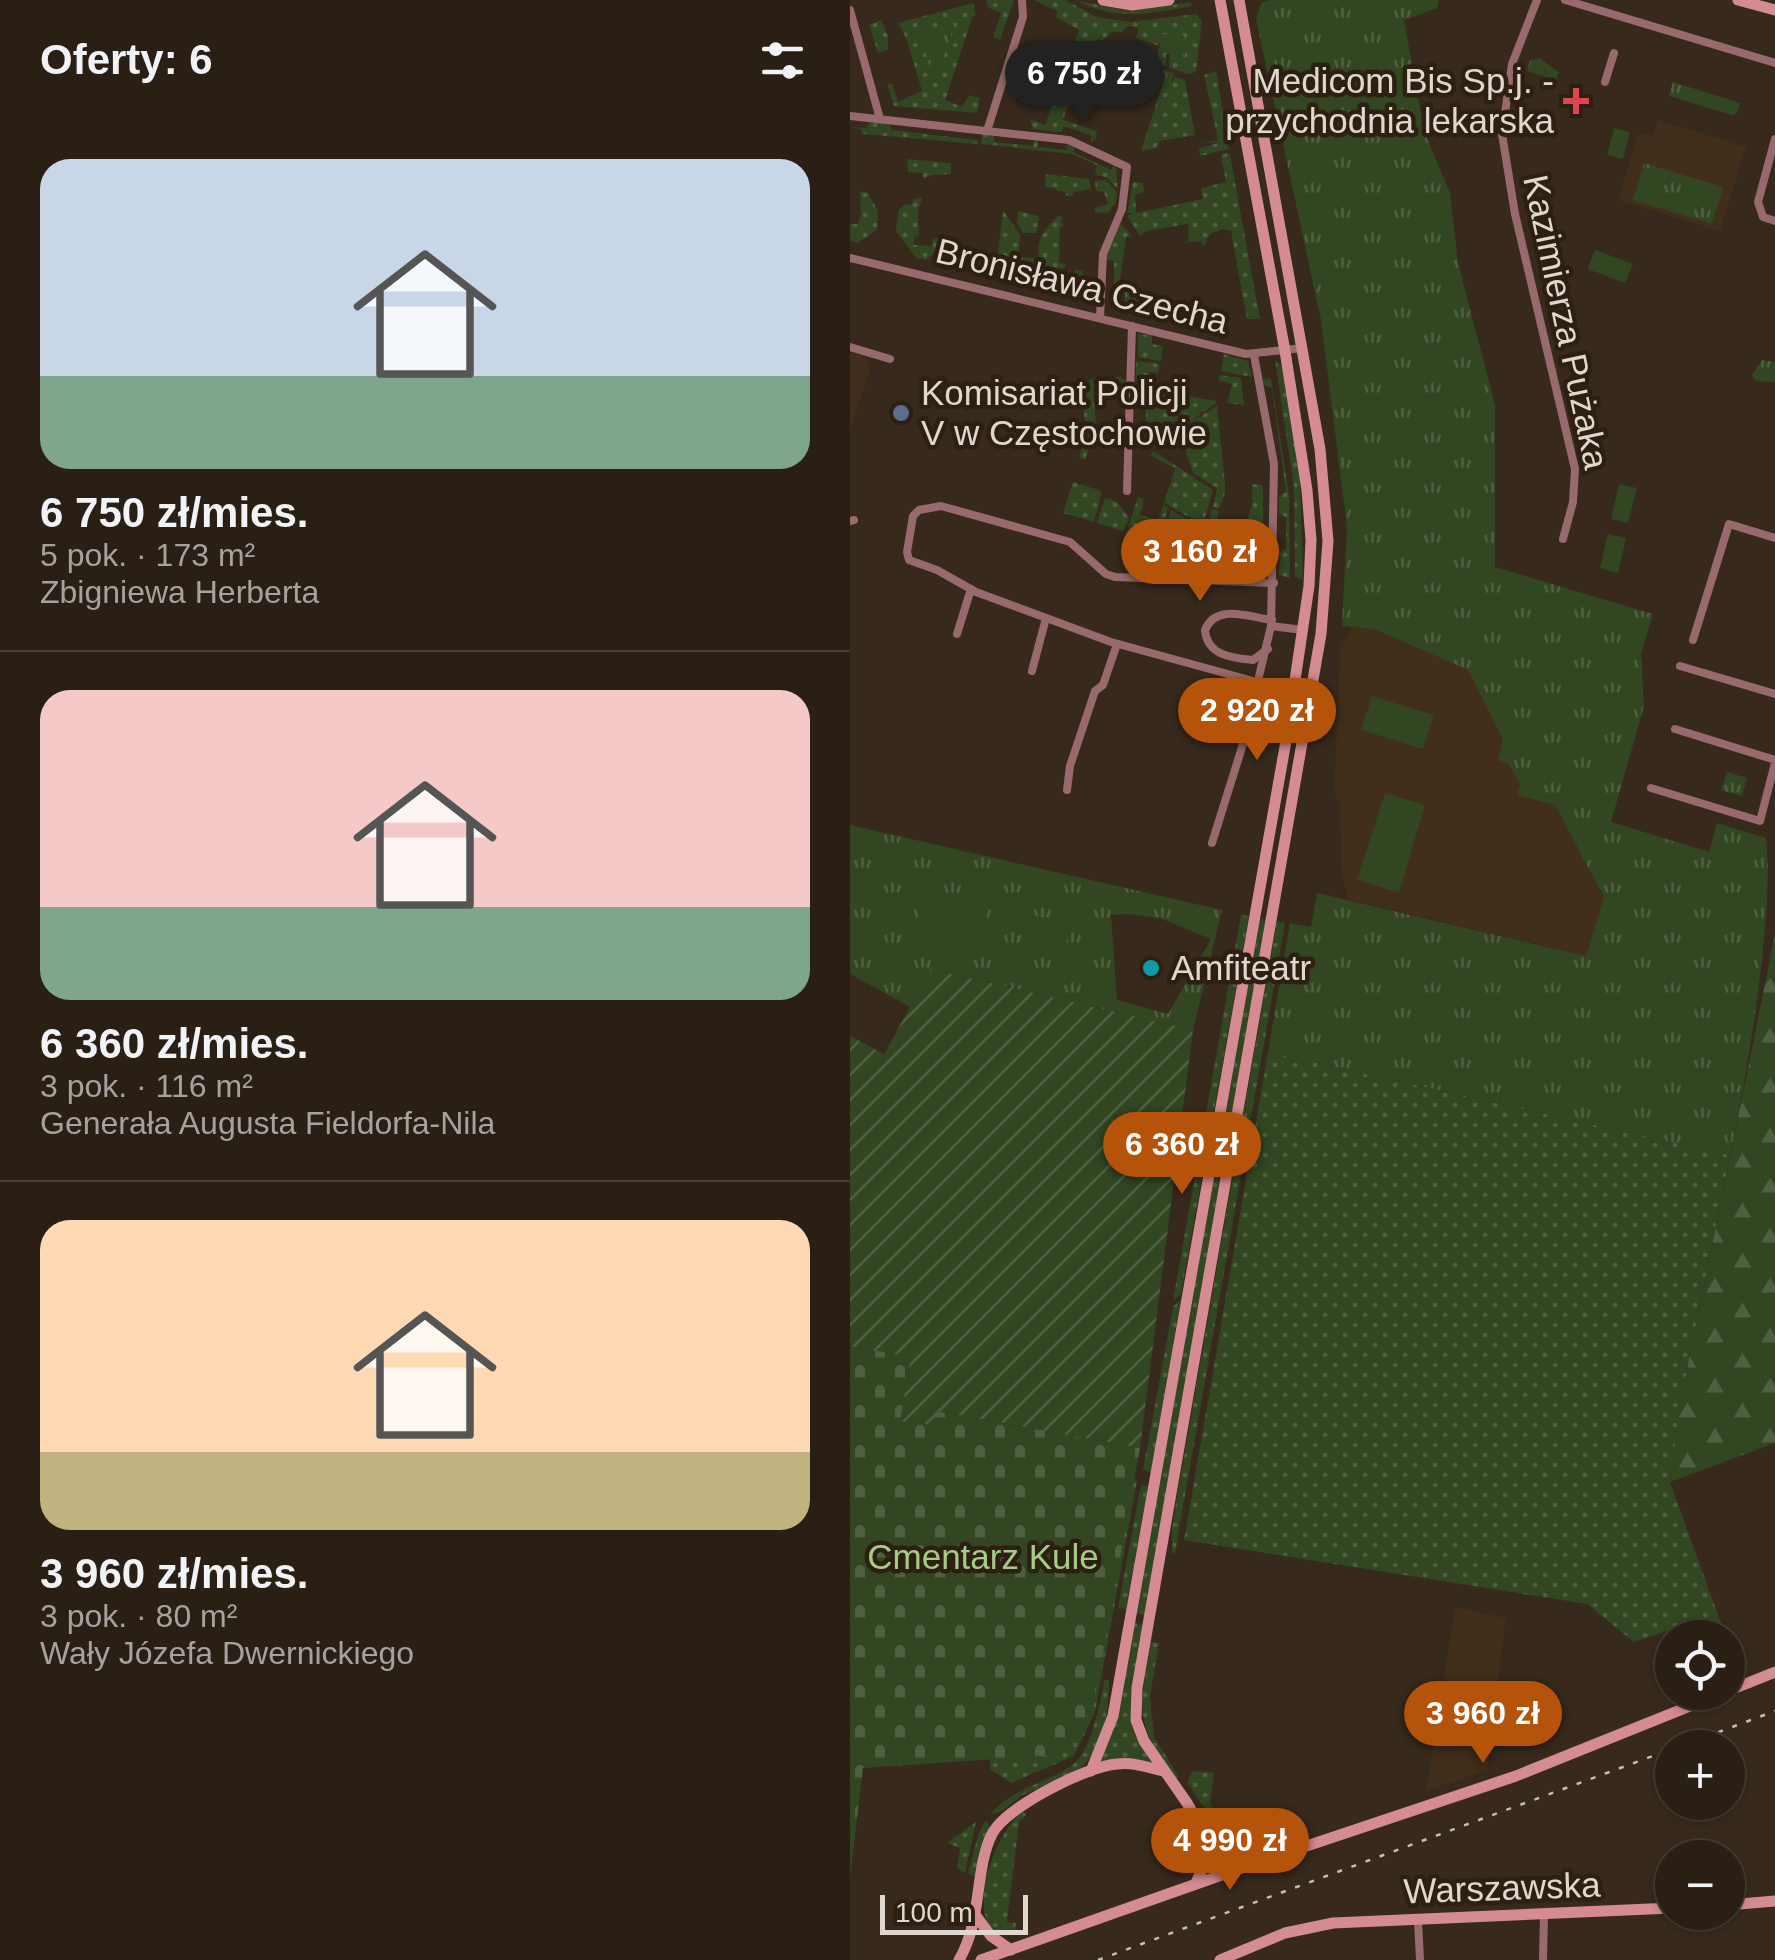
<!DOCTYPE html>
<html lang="pl">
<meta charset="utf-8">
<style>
body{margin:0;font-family:Arial,sans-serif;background:#31271e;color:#f1f3f6;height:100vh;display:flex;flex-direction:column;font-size:38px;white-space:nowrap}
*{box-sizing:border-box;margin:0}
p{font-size:32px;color:#a5a2a0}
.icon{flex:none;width:55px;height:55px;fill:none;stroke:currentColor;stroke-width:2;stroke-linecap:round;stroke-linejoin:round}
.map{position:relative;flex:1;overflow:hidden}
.details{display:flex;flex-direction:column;background:#291f15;width:850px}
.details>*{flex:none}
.fabs{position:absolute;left:805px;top:1620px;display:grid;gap:20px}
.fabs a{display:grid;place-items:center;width:90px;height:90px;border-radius:50%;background:#291f15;box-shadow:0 2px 8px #0004,0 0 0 2px #453d34;font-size:50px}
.scale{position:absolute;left:30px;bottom:25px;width:148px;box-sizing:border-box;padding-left:10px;border:5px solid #e0d7ce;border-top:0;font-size:28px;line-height:35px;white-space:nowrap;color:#e0d7ce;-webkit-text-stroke:8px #2d2012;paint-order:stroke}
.price{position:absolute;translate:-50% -85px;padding:0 22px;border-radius:35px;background:#b45309;color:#fff;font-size:32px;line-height:65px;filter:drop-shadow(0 2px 5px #0008)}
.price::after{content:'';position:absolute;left:50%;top:60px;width:30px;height:22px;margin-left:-15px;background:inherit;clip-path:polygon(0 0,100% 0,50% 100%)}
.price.active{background:#222;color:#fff}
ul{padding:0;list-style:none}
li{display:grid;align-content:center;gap:20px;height:530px;padding:0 40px}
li+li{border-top:2px solid #453d34}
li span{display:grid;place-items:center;height:310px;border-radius:30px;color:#555}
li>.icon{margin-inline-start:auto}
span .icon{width:180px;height:180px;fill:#fffc;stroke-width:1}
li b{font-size:42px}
h2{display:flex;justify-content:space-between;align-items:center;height:120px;padding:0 40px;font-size:42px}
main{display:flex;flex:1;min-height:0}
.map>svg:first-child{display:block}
.built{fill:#412e1b}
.grass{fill:url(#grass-dots)}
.forest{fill:url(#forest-firs)}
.cemetery{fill:url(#cemetery-stones)}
.park{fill:url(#park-tufts);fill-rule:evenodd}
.garden{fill:url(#garden-furrows)}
.pitch{fill:#324622}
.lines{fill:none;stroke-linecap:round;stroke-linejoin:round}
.street{stroke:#986a6d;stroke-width:8}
.secondary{stroke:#d48b92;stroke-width:11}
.rail{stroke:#c8beb5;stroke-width:2.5;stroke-dasharray:5 10;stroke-linecap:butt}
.health-dot{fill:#e0444e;stroke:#2d2012;stroke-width:4}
.service-dot{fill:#5c6f8a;stroke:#2d2012;stroke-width:4}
.culture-dot{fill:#0f9aa8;stroke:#2d2012;stroke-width:4}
.labels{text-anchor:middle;stroke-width:9;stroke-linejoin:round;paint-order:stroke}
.poi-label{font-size:35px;fill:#e0d7ce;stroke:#2d2012;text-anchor:start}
.street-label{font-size:35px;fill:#e0d7ce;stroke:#2d2012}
.park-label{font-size:35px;fill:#a5cc87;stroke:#2d2012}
</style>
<main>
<section class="details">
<h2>Oferty: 6<svg class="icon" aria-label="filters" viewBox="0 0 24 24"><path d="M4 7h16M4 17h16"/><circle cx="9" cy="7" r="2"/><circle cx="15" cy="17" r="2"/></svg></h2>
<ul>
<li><span style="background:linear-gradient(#c9d6e8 70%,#7fa58c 0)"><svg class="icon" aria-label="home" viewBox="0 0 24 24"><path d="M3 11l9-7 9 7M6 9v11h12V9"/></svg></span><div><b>6 750 zł/mies.</b><p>5 pok. · 173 m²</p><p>Zbigniewa Herberta</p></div></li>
<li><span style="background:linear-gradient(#f6c9c9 70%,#7fa58c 0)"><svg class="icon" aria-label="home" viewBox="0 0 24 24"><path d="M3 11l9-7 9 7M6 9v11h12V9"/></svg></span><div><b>6 360 zł/mies.</b><p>3 pok. · 116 m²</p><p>Generała Augusta Fieldorfa-Nila</p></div></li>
<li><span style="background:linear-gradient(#ffd9b3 75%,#c2b280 0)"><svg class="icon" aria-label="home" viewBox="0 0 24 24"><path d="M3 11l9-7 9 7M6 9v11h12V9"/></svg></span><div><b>3 960 zł/mies.</b><p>3 pok. · 80 m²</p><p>Wały Józefa Dwernickiego</p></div></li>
</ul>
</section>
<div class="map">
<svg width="925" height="1960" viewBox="0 0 925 1960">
<defs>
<pattern id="grass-dots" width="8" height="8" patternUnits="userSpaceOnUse" patternTransform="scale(2.5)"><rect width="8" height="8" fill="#324622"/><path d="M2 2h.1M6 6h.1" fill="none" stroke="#4f6041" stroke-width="1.8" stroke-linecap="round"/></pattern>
<pattern id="forest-firs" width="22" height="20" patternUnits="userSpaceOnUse" patternTransform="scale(2.5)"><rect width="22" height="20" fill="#324622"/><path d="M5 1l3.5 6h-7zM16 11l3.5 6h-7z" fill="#4f6041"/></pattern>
<pattern id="cemetery-stones" width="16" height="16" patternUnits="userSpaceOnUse" patternTransform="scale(2.5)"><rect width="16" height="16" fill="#324622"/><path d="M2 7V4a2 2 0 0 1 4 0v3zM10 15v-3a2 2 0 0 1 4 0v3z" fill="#4f6041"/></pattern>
<pattern id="park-tufts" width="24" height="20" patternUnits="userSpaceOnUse" patternTransform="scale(2.5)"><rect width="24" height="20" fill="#324622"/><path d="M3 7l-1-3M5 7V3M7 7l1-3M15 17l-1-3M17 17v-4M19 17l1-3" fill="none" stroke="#4f6041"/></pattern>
<pattern id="garden-furrows" width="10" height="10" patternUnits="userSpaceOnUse" patternTransform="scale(2.5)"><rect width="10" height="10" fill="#324622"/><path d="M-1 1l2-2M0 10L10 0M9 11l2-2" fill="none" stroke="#4f6041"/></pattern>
</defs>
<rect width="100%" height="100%" fill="#37291c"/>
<!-- built -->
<g class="built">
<polygon points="808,120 896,147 870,231 768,200 789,132 803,136"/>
<polygon points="0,352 15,357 20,369 0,430"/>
<polygon points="501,627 524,629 618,670 653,740 648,759 658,763 670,785 705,805 755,897 737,956 498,899 491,872 490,805 484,793 490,651"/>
<polygon points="605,1607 656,1618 637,1770 576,1791"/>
</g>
<!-- grass -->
<g class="grass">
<polygon points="136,0 164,0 150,40 143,37 151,13 139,8"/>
<polygon points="184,0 215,0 247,17 280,22 346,14 352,21 346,72 339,74 319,68 320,53 316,54 316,66 305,62 310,46 286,38 289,27 277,26 272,32 262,32 253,40 247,39 239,69 231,67 213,120 247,131 246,139 241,143 241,135 213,126 212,132 183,129 180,119 195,125 229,30 206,17 207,11"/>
<path d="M225,0L279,11L341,2L342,6C301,14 264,21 225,0Z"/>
<polygon points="123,3 126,15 122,18 95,100 112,107 119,95 130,98 127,113 44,106 37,84 42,83 48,102 72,91 57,40 48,23"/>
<polygon points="31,20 38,36 38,50 28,53 19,25"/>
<polygon points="176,60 195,67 190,82 170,76"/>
<polygon points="302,66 324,73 322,83 325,77 335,80 345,135 310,141 306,148 291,151 316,74 302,69 298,82 293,81 297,68"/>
<polygon points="366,71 379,149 350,156 349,148 373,142 351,143 368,140 354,75"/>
<polygon points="169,79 189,87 184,102 163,97"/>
<polygon points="20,121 39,123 41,130 128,140 128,144 12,134 11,129 0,127 17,128"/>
<polygon points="132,133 144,135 144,142 183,146 185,139 188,139 188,147 216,150 218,143 226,145 223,152 261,170 263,166 266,168 268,189 256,177 245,175 247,165 221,154 131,144"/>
<polygon points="377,153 380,155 410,319 397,319 381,231 373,229 360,234 353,247 352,241 333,243 339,241 338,224 296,231 290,236 277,216 283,213 277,213 283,182 293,183 294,192 285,195 286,213 353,199 351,188 376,182 371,155"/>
<polygon points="57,159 101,163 101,174 82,175 73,179 73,173 58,172"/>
<polygon points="196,174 239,179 241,189 224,192 223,196 216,196 216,192 207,191 206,188 195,187"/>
<polygon points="256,180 267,192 266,201 258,213 244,212 245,208 258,204 254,192 246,191 245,181"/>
<polygon points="10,191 18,193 28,211 27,230 8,243 0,241 0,224 8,224 11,215"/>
<polygon points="72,198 68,212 69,236 65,237 63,245 82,246 83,238 90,239 89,248 76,260 66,258 46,231 49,209 56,204 62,205 63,199"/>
<polygon points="153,210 170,235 169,254 144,276 130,272 125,261 126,251 132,250 133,256 147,259"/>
<polygon points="168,211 189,216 187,233 173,233 167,223"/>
<path d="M208,216H212L211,223L214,224L210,228L209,263L215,264V268H207V274L223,278L224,270L233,271L232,279L221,298L206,294C189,260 176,245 208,216Z"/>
<polygon points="271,224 283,237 276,237 269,287 270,307 264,305 264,261 256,260 259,247"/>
<polygon points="275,290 295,296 296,306 326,316 325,322 275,309"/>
<polygon points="288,334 302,335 302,344 313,346 311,361 288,357"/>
<polygon points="374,354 398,361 402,377 371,371"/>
<polygon points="425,360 433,367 450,477 453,579 445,577 444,487"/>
<polygon points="286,361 310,364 308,373 300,372 297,390 367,401 355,412 347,411 352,413 343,421 367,406 375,483 375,493 369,509 363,507 367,488 343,473 335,449 345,435 340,420 319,422 313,432 314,441 303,447 295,441 296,409 285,405"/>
<polygon points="369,375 391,378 394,405 377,403 382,384 369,381"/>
<polygon points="270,377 276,381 275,388 260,388 260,379 243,379 246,427 235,460 229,458 240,423 235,421 230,386 243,378"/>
<polygon points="419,378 421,379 439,495 440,578 429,575 430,552 436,549 436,517 429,514 429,496 436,492 422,388 414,386 413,379"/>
<polygon points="303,451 363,490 353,525 314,503 325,469 300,455"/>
<polygon points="223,482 252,491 244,522 213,513"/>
<polygon points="402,484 412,485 413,488 413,541 393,536 402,504"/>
<polygon points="288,497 294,499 290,515 308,520 314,504 318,508 309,541 277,532"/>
<polygon points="255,498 266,501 279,518 273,531 247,523"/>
<polygon points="362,509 369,511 360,549 376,554 381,538 387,539 381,563 348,553"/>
<polygon points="321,510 353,528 345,552 311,542"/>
<polygon points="391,542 413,549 413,560 420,560 420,565 385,563"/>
<polygon points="391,915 399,916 331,1294 323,1301"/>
<polygon points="410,919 417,920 296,1615 286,1613"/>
<polygon points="427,921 435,923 325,1553 322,1553 322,1526"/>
<polygon points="418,1052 880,1155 830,1404 820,1482 876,1637 845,1637 839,1624 784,1642 737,1604 334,1540"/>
<polygon points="331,1299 301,1472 293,1470 323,1307"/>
<polygon points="284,1478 287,1481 245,1712 224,1756 161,1783 140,1769 140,1759 207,1755 243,1707"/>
<polygon points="291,1485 298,1486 276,1609 268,1608"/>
<path d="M284,1623L294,1625C284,1683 268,1709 302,1762L250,1763L269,1710Z"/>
<path d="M301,1642L309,1643L300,1696L304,1737L329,1777L325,1780C284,1718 289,1713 301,1642Z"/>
<path d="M254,1680H259C259,1712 253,1754 224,1773C209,1784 190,1787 173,1795C161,1802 154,1814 140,1814C165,1787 192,1785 221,1766C240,1754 251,1702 254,1680Z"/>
<polygon points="343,1771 364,1773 360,1803 385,1839 404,1850 381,1848 337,1782"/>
<path d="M173,1811L176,1815L169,1822L157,1922L166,1923L165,1931L141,1930C121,1898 146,1833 173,1811Z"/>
<polygon points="136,1820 140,1827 126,1877 118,1874 128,1835"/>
<polygon points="126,1822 115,1873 107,1868 110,1848 97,1843"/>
</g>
<!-- forest -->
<polygon class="forest" points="925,934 925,1443 820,1482 830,1404"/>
<!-- cemetery -->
<polygon class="cemetery" points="0,1346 61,1356 51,1421 85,1411 290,1448 243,1707 207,1755 13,1768 0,1878"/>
<!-- park -->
<g class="park">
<path d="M422,0H589L587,8L554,20L574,131L600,193L608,263L645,405V567L803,614L791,654L794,706L761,822L859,852L867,823L916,838C925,910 897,1077 880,1155L418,1052L440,923L461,927L467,893L736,956L754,897L705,805L667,795L670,785L658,763L648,760L653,740L618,670L524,629L492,626L497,527L471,320L406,19L412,2Z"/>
<polygon points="102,23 105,27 87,74 80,69 71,34"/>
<polygon points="313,34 336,36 335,55 311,52"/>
<polygon points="689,58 709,72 706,80 677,71 680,61"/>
<polygon points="823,82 890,103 887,113 882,115 819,96"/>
<polygon points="794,163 873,187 862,224 783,200"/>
<polygon points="745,250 783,264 775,283 738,269"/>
<polygon points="171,257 185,258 199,292 148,276"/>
<polygon points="912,360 925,362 925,382 906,381 902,375"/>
<circle cx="329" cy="433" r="16"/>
<polygon points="877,772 897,778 892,796 871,790"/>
<path d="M0,825L372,910L343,1030L81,969L60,1007L0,974ZM277,914L310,918L361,939L318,1014L267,1000L261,915Z"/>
</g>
<!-- garden -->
<polygon class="garden" points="81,969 343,1030 290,1448 86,1411 83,1425 50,1421 61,1357 0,1346 0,1036 34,1054"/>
<!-- pitch -->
<g class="pitch">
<polygon points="527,43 535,68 517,74 509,49"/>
<polygon points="764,128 780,132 773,159 757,155"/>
<polygon points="769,484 787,488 778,523 761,519"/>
<polygon points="758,534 776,538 768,573 750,568"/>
<polygon points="708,595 727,601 716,635 697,628"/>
<polygon points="522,696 584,715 573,749 511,730"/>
<polygon points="535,793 575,805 549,893 507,880"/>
<polygon points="74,892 136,908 124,954 62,938"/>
<polygon points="174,912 221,926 215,948 168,934"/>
</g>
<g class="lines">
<!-- street -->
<g class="street">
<polyline points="687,0 662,64 652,134 665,214 725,469 723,502 713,539"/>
<polyline points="715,0 925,63"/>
<polyline points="0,10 30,119"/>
<polyline points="755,82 764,53"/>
<polyline points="0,116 219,140 277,167 272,209 253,254 250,318"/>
<polyline points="137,131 173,17 172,0"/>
<polyline points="925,139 908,202 913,217 925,221"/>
<polyline points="0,258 396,354 453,348"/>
<polyline points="0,347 40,359"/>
<polyline points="277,491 282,326"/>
<polyline points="0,521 4,520"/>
<polyline points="421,626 453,630"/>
<polyline points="107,634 121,589"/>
<polyline points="843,640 879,524 925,538"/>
<path d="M418,649L403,660C381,658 357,655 355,630C366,603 399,617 422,620"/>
<polyline points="830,666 925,694"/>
<polyline points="182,671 196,618"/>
<polyline points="407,682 261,642 126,592 87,570 59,560 57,552 63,516 69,510 91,506 220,542 256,574 265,577 424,583"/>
<polyline points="825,729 925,760"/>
<polyline points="801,788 910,821 925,763"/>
<polyline points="217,790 220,766 245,691 253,685 267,644"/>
<polyline points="362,843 393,744 421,626 424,464 404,355"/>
<polyline points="568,1920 570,1960"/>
<polyline points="693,1960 694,1915"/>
</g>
<!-- secondary -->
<g class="secondary">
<polyline points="253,0 282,5 319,0"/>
<polyline points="888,0 925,10"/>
<polyline points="878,1691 925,1672"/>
<polyline points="241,1771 263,1716 436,741 459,586 461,540 457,490 435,351 370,0"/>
<polyline points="362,1846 400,1865"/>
<polyline points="346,1883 362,1846 337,1803 294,1741 286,1720 287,1688 471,634 478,541 470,449 389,0"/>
<polyline points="878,1905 925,1901"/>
<polyline points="126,1916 141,1936 161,1950"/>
<path d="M109,1960C133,1919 124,1870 142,1834C156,1807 237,1766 267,1764C283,1762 297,1767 313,1771"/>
<polyline points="131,1960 400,1865 666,1776 875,1692"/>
<polyline points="370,1960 435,1933 483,1923 822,1908"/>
</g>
<!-- rail -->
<g class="rail">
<polyline points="826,1748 925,1711"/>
<polyline points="248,1960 822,1749"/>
</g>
</g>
<!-- markers -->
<path class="health-dot" d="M721 86h10v10h10v10h-10v10h-10v-10h-10v-10h10z"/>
<circle class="service-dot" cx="51" cy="413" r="10"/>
<circle class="culture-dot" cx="301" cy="968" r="10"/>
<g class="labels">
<!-- poi labels -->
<g class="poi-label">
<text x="704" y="93" text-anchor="end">Medicom Bis Sp.j. -<tspan x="704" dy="40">przychodnia lekarska</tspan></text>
<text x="71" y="405">Komisariat Policji<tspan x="71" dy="40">V w Częstochowie</tspan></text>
<text x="321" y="980">Amfiteatr</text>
</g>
<!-- street labels -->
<g class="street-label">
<text transform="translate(232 286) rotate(14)" y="12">Bronisława Czecha</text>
<text transform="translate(716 322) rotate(78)" y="12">Kazimierza Pużaka</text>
<text transform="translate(652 1888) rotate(-2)" y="12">Warszawska</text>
</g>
<!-- park labels -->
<g class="park-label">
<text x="133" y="1569">Cmentarz Kule</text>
</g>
</g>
</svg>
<div class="fabs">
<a><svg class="icon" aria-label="locate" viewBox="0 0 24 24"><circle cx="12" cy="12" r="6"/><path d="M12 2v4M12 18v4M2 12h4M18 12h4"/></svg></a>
<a>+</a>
<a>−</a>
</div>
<div class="scale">100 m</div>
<b class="price active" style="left:234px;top:126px">6 750 zł</b>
<b class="price" style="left:350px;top:604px">3 160 zł</b>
<b class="price" style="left:407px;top:763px">2 920 zł</b>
<b class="price" style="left:332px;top:1197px">6 360 zł</b>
<b class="price" style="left:633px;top:1766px">3 960 zł</b>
<b class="price" style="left:380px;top:1893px">4 990 zł</b>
</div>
</main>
